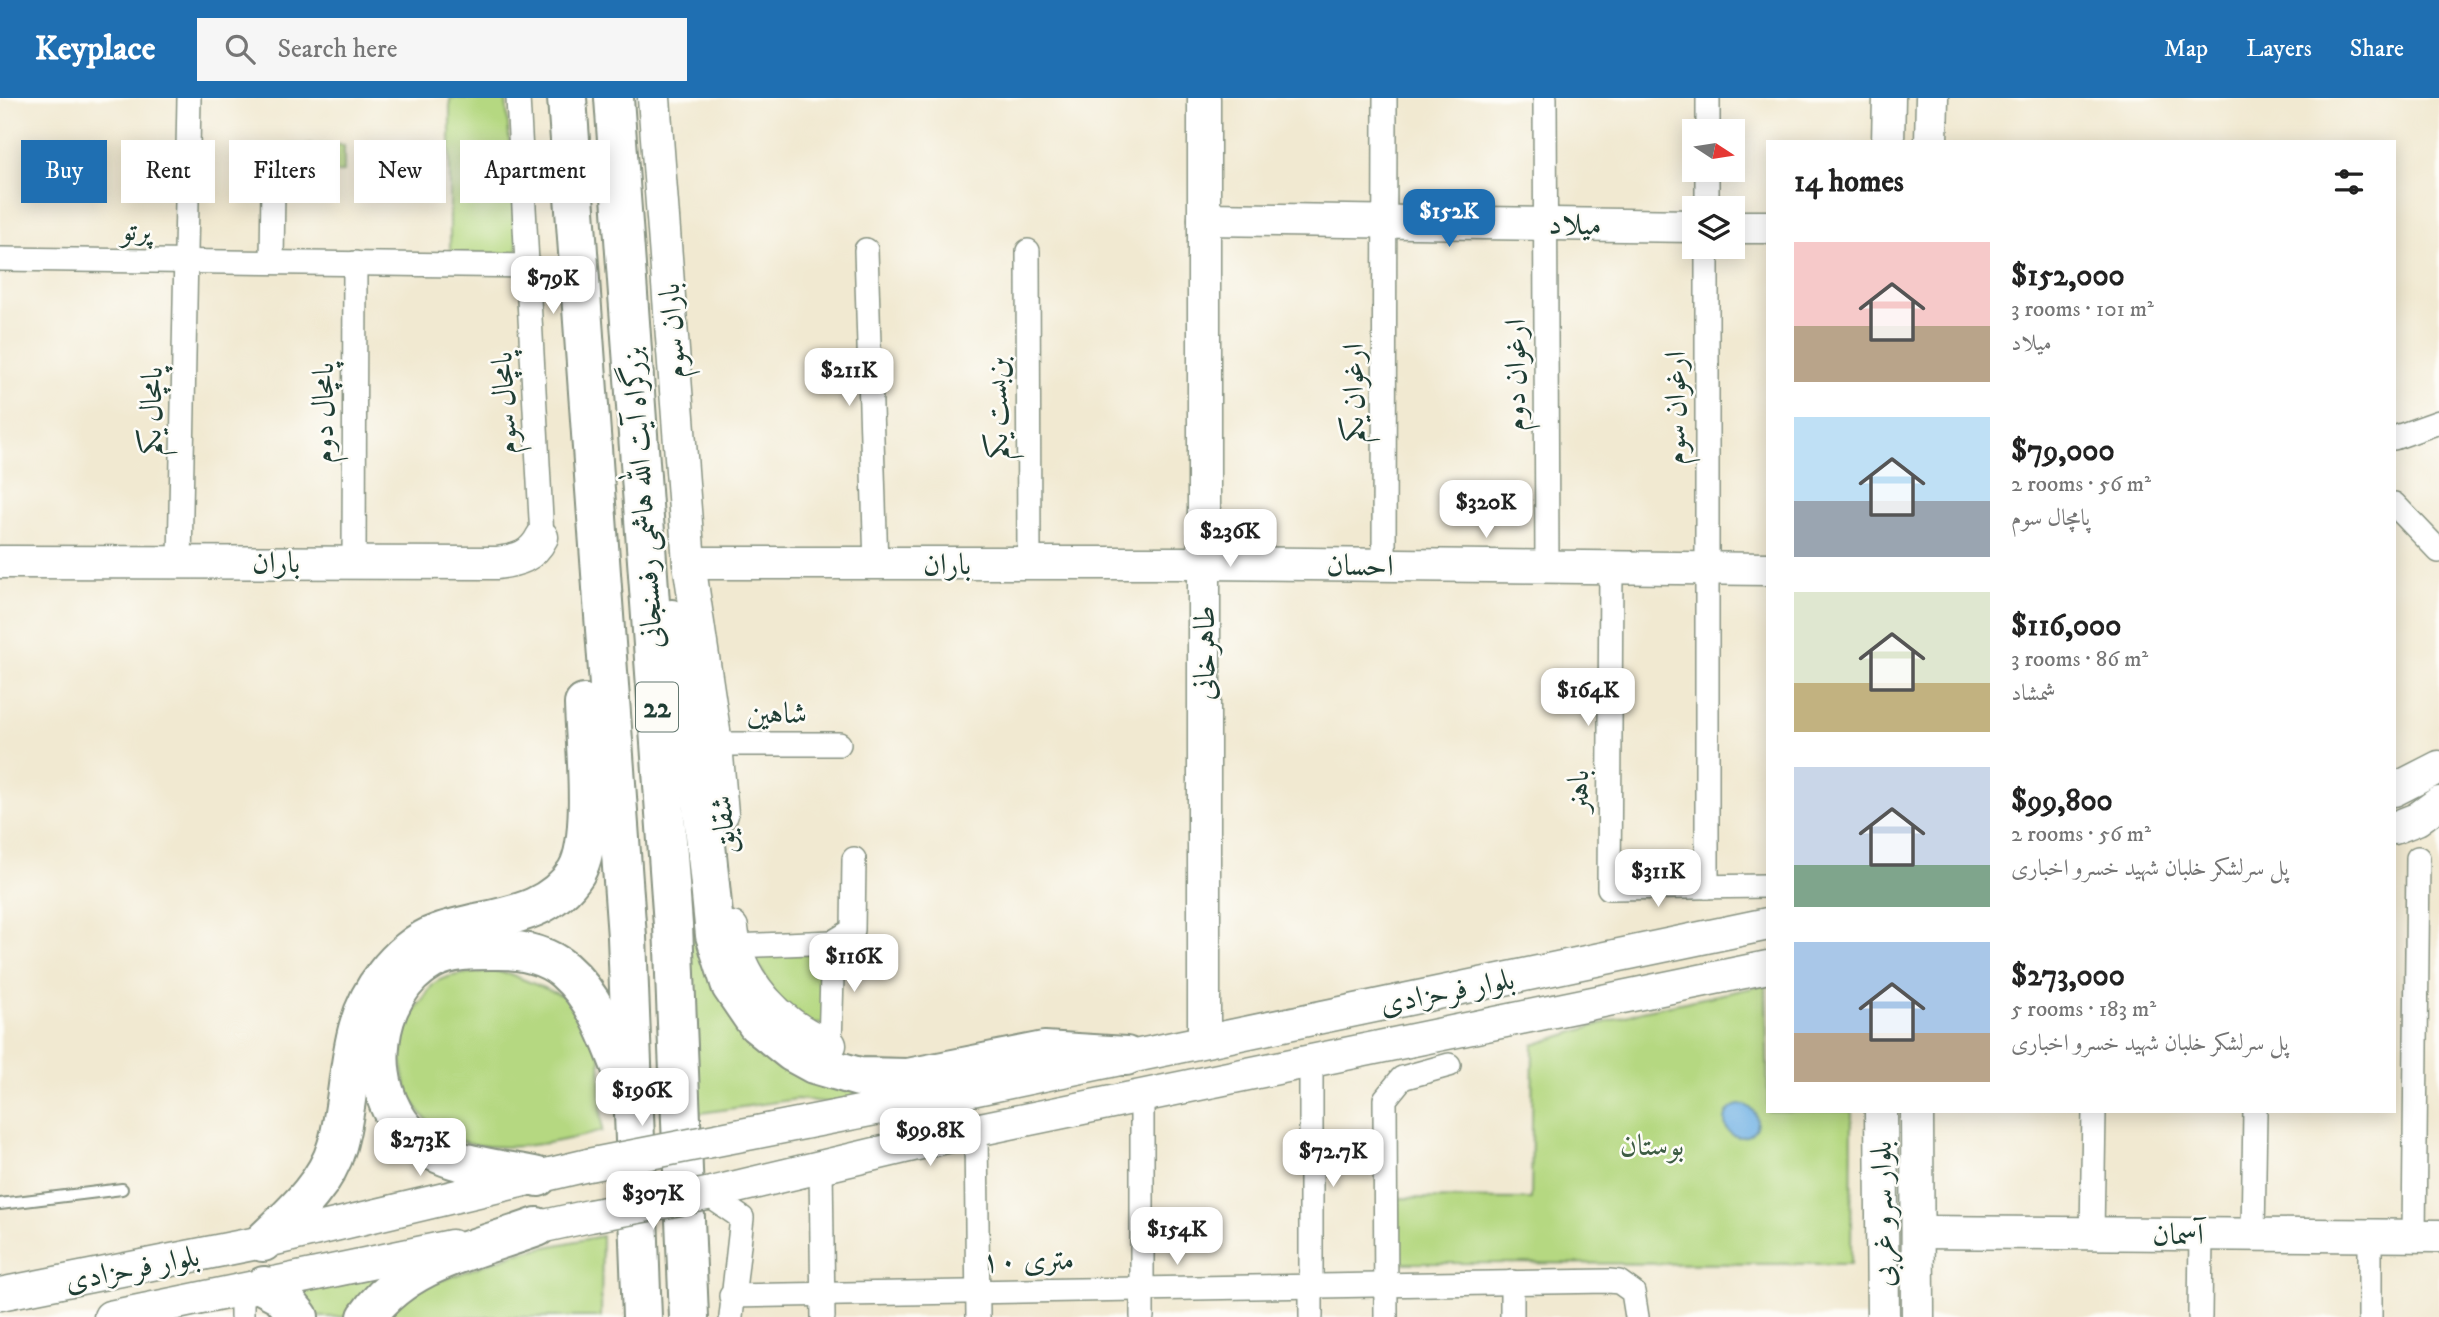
<!DOCTYPE html>
<meta charset="utf-8">
<style>
body{margin:0;font-family:"IM FELL DW Pica",Amiri,serif;background:#f6f6f6;color:#222;height:100vh;display:flex;flex-direction:column;font-size:26px;white-space:nowrap}
*{box-sizing:border-box;margin:0}
p{font-size:23px;color:#767676}
.icon{flex:none;width:38px;height:38px;fill:none;stroke:currentColor;stroke-width:2;stroke-linecap:round;stroke-linejoin:round}
.map{position:relative;flex:1;overflow:hidden}
.drawer{position:absolute;left:1766px;top:42px;width:630px;height:973px;display:flex;flex-direction:column;background:#fff;border-radius:0px;box-shadow:0 4px 18px #0003}
.drawer>*{flex:none}
.hud{position:absolute;left:21px;top:42px;width:665px;height:63px;display:flex;gap:14px}
.needle{width:46px;rotate:102deg}
.buttons{position:absolute;left:1682px;top:21px;display:grid;gap:14px}
.buttons a{display:grid;place-items:center;width:63px;height:63px;border-radius:0px;background:#fff;box-shadow:0 4px 18px #0003;font-size:35px}
.price{position:absolute;translate:-50% -60px;padding:0 16px;border-radius:14px;background:#fff;color:#222;font-size:23px;line-height:46px;filter:drop-shadow(0 2px 4px #0008)}
.price::after{content:'';position:absolute;left:50%;top:42px;width:21px;height:16px;margin-left:-10px;background:inherit;clip-path:polygon(0 0,100% 0,50% 100%)}
.price.selected{background:#1f6fb2;color:#fff}
ul{padding:0;list-style:none}
li{display:flex;align-items:center;gap:21px;height:175px;padding:0 28px}
li span{display:grid;place-items:center;flex:none;width:196px;height:140px;border-radius:0px;color:#555}
li>.icon{margin-inline-start:auto}
span .icon{width:84px;height:84px;fill:#fffc;stroke-width:1}
li b{font-size:30px}
h2{display:flex;justify-content:space-between;align-items:center;height:84px;padding:0 28px;font-size:30px}
.pill{padding:0 24px;border-radius:0px;background:#fff;box-shadow:0 4px 18px #0003;font-size:24px;line-height:63px}
.pill.selected{background:#1f6fb2;color:#fff}
header{display:flex;align-items:center;gap:42px;box-sizing:border-box;height:98px;padding:0 35px;background:#1f6fb2;color:#fff}
header strong{font-size:33px}
nav{display:flex;gap:38px;margin-inline-start:auto;font-size:24px}
.search{width:490px;height:63px;background:#f6f6f6;display:flex;align-items:center;gap:18px;box-sizing:border-box;padding:0 24px;border-radius:0px;color:#767676;font-size:26px}
.map>svg:first-child{display:block}
.green{fill:#b5d881;stroke:#6a8a5a;stroke-width:2}
.water{fill:#70b1e4;stroke:#48778c;stroke-width:2}
.lines{fill:none;stroke-linecap:round;stroke-linejoin:round}
.lane-casing{stroke:#889382;stroke-width:14}
.street-casing{stroke:#889382;stroke-width:26}
.secondary-casing{stroke:#889382;stroke-width:35}
.highway-casing{stroke:#889382;stroke-width:42}
.lane{stroke:#fff;stroke-width:10}
.street{stroke:#fff;stroke-width:23}
.secondary{stroke:#fff;stroke-width:32}
.highway{stroke:#fff;stroke-width:38}
.secondary-bridge-casing{stroke:#889382;stroke-width:35;stroke-linecap:butt}
.secondary-bridge{stroke:#fff;stroke-width:32}
.labels{text-anchor:middle;stroke-width:5;stroke-linejoin:round;paint-order:stroke}
.shield{fill:#fdfcf7;stroke:#62766e;stroke-width:2}
.shield-label{font-size:28px;font-weight:bold;fill:#1f3d34}
.street-label{font-size:30px;fill:#1f3d34;stroke:#fdfcf7}
.park-label{font-size:30px;fill:#3d5c43;stroke:#fdfcf7}
</style>
<header>
<strong>Keyplace</strong>
<div class="search"><svg class="icon" aria-label="search" viewBox="0 0 24 24"><circle cx="10" cy="10" r="6"/><path d="M15 15l6 6"/></svg>Search here</div>
<nav><a>Map</a><a>Layers</a><a>Share</a></nav>
</header>
<div class="map">
<svg width="2439" height="1219" viewBox="0 0 2439 1219">
<rect width="100%" height="100%" fill="#fdfcf7"/>
<filter id="ink" filterUnits="userSpaceOnUse"><feTurbulence type="fractalNoise" baseFrequency=".0143" numOctaves="2"/><feDisplacementMap in="SourceGraphic" scale="14" xChannelSelector="R" yChannelSelector="G"/><feConvolveMatrix kernelMatrix="1 2 1 2 8 2 1 2 1" color-interpolation-filters="sRGB"/></filter>
<filter id="wash" filterUnits="userSpaceOnUse"><feTurbulence type="fractalNoise" baseFrequency=".00686" numOctaves="4" result="noise"/><feDisplacementMap in="SourceGraphic" scale="28" xChannelSelector="R" yChannelSelector="G"/><feGaussianBlur stdDeviation="1.57" result="paint"/><feColorMatrix in="noise" values="0 0 0 0 0 0 0 0 0 0 0 0 0 0 0 0 0 1.4 0 .05"/><feComposite in="paint" operator="in"/></filter>
<g filter="url(#wash)">
<rect width="100%" height="100%" fill="#f1e9d1"/>
<!-- green -->
<g class="green">
<polygon points="450,0 506,0 518,156 450,155"/>
<polygon points="290,47 344,47 344,74 290,75"/>
<polygon points="677,573 700,739 788,958 982,973 832,1005 797,1001 694,1016"/>
<polygon points="821,855 826,860 826,925 803,927 785,915 753,857"/>
<path d="M494,873L510,876L568,900L600,956L602,1033C558,1045 491,1059 449,1038C398,1013 387,943 423,901C427,896 431,887 436,884C452,875 476,875 494,873Z"/>
<polygon points="1766,887 1768,1013 1852,1013 1851,1166 1397,1165 1398,1100 1531,1101 1533,947 1642,913"/>
<polygon points="602,1138 601,1219 376,1219 388,1202 516,1155"/>
<polygon points="397,1171 354,1219 307,1219 288,1194"/>
</g>
<!-- water -->
<circle class="water" cx="1741" cy="1023" r="16"/>
</g>
<g filter="url(#ink)">
<g class="lines">
<defs>
<polyline id="lane" points="0,1106 122,1091"/>
<g id="street">
<polyline points="518,0 542,439"/>
<polyline points="1545,0 1547,469"/>
<polyline points="1708,33 1708,0"/>
<polyline points="1707,110 1707,72"/>
<polyline points="866,152 876,467"/>
<polyline points="1028,153 1029,466"/>
<polyline points="0,161 529,168"/>
<polyline points="272,164 273,87"/>
<polyline points="2394,340 2439,324"/>
<polyline points="2394,406 2439,453"/>
<polyline points="180,463 189,0"/>
<polyline points="354,465 355,165"/>
<polyline points="1384,467 1385,0"/>
<polyline points="1611,470 1609,790 1768,788"/>
<polyline points="716,646 839,646"/>
<polyline points="1707,789 1707,149"/>
<polyline points="833,844 853,832 854,761"/>
<polyline points="733,848 833,844"/>
<polyline points="830,947 833,844"/>
<polyline points="1311,963 1311,1219"/>
<polyline points="1142,997 1142,1219"/>
<polyline points="976,1032 978,1219"/>
<polyline points="821,1069 823,1219"/>
<polyline points="707,1096 742,1120 731,1219"/>
<polyline points="2092,1136 2094,1013"/>
<polyline points="2253,1137 2255,1013"/>
<polyline points="2414,1138 2418,760"/>
<polyline points="1512,1184 1512,1219"/>
<polyline points="242,1193 242,1219"/>
<polyline points="731,1198 1609,1183 1619,1184 1633,1194 1637,1219"/>
<polyline points="1386,1219 1385,1001 1402,980 1449,967"/>
<polyline points="2200,1219 2201,1136"/>
<polyline points="2370,1219 2370,1138"/>
</g>
<g id="secondary">
<polyline points="654,0 689,465 716,646 722,716"/>
<polyline points="1888,44 1889,0"/>
<polyline points="1931,44 1932,0"/>
<polyline points="1204,121 1694,128"/>
<polyline points="1732,129 1768,129"/>
<path d="M0,464L497,465C518,462 532,459 542,439"/>
<polyline points="689,465 1204,465 1768,471"/>
<polyline points="2394,692 2439,669"/>
<polyline points="2394,730 2417,721 2439,705"/>
<path d="M732,830C737,884 782,929 830,947"/>
<polyline points="1204,942 1204,0"/>
<polyline points="1881,1013 1883,1219"/>
<polyline points="1917,1013 1918,1219"/>
<polyline points="706,1044 967,993 1768,826"/>
<polyline points="707,1096 976,1032 1768,869"/>
<polyline points="1918,1134 2439,1138"/>
<polyline points="512,1135 590,1118"/>
<polyline points="0,1196 263,1144 588,1067"/>
<polyline points="110,1219 452,1148"/>
</g>
<g id="highway">
<polyline points="567,0 627,839 642,1219"/>
<polyline points="614,0 673,827 689,1219"/>
<polyline points="672,521 697,656 715,837 731,888 757,926 792,954 814,966 859,979 908,980 1044,953 1126,958"/>
<path d="M538,1079C497,1070 438,1067 408,1035C362,987 373,894 431,862C451,851 477,852 499,852C521,852 546,857 564,872C594,898 608,935 622,972"/>
<path d="M263,1144C291,1117 326,1087 337,1048C354,989 344,927 385,877C398,860 418,842 439,835C486,818 545,823 576,774C596,741 585,647 584,606"/>
<polyline points="264,1188 281,1197 299,1219"/>
<path d="M367,1219C404,1164 477,1151 537,1129"/>
</g>
</defs>
<!-- lane casing -->
<use href="#lane" class="lane-casing"/>
<!-- street casing -->
<use href="#street" class="street-casing"/>
<!-- secondary casing -->
<use href="#secondary" class="secondary-casing"/>
<!-- highway casing -->
<use href="#highway" class="highway-casing"/>
<!-- lane -->
<use href="#lane" class="lane"/>
<!-- street -->
<use href="#street" class="street"/>
<!-- secondary -->
<use href="#secondary" class="secondary"/>
<!-- highway -->
<use href="#highway" class="highway"/>
<defs>
<g id="secondary-bridge">
<polyline points="588,1067 706,1044"/>
<polyline points="590,1118 707,1096"/>
</g>
</defs>
<!-- secondary-bridge casing -->
<use href="#secondary-bridge" class="secondary-bridge-casing"/>
<!-- secondary-bridge -->
<use href="#secondary-bridge" class="secondary-bridge"/>
</g>
</g>
<g class="labels">
<!-- shield labels -->
<rect class="shield" x="636" y="584.5" width="42" height="49" rx="5"/>
<g class="shield-label">
<text x="657" y="619">22</text>
</g>
<!-- street labels -->
<g class="street-label">
<text transform="translate(1575 126) rotate(1)" y="10">میلاد</text>
<text transform="translate(136 132) rotate(1)" y="10">پرتو</text>
<text transform="translate(672 233) rotate(-94)" y="10">باران سوم</text>
<text transform="translate(1515 277) rotate(-90)" y="10">ارغوان دوم</text>
<text transform="translate(1353 295) rotate(-90)" y="10">ارغوان یکم</text>
<text transform="translate(504 305) rotate(-93)" y="10">پامچال سوم</text>
<text transform="translate(997 310) rotate(-90)" y="10">بن‌بست یکم</text>
<text transform="translate(1675 310) rotate(-90)" y="10">ارغوان سوم</text>
<text transform="translate(151 313) rotate(-89)" y="10">پامچال یکم</text>
<text transform="translate(323 315) rotate(-90)" y="10">پامچال دوم</text>
<text transform="translate(642 400) rotate(-94)" y="10">بزرگراه آیت الله هاشمی رفسنجانی</text>
<text x="276" y="474">باران</text>
<text x="947" y="476">باران</text>
<text transform="translate(1360 467) rotate(1)" y="10">احسان</text>
<text transform="translate(1204 555) rotate(-90)" y="10">طاهرخانی</text>
<text x="777" y="625">شاهین</text>
<text transform="translate(1578 693) rotate(-90)" y="10">باهنر</text>
<text transform="translate(723 727) rotate(-95)" y="10">شقایق</text>
<text transform="translate(1447 893) rotate(-11)" y="10">بلوار فرحزادی</text>
<text transform="translate(1882 1116) rotate(-91)" y="10">بلوار سرو غربی</text>
<text x="2178" y="1146">آسمان</text>
<text transform="translate(1028 1162) rotate(-1)" y="10">۱۰ متری</text>
<text transform="translate(132 1170) rotate(-11)" y="10">بلوار فرحزادی</text>
</g>
<!-- park labels -->
<g class="park-label">
<text x="1652" y="1057">بوستان</text>
</g>
</g>
</svg>
<div class="buttons">
<a><svg class="needle" viewBox="-14 -14 28 28"><path d="M0-13l5 13h-10z" fill="#e53935"/><path d="M0 13l5-13h-10z" fill="#767676"/></svg></a>
<a><svg class="icon" aria-label="layers" viewBox="0 0 24 24"><path d="M12 4l9 5-9 5-9-5zM3 14l9 5 9-5"/></svg></a>
</div>
<b class="price selected" style="left:1449px;top:151px">$152K</b>
<b class="price" style="left:553px;top:218px">$79K</b>
<b class="price" style="left:849px;top:310px">$211K</b>
<b class="price" style="left:1486px;top:442px">$320K</b>
<b class="price" style="left:1230px;top:471px">$236K</b>
<b class="price" style="left:1588px;top:630px">$164K</b>
<b class="price" style="left:1658px;top:811px">$311K</b>
<b class="price" style="left:854px;top:896px">$116K</b>
<b class="price" style="left:642px;top:1030px">$196K</b>
<b class="price" style="left:930px;top:1070px">$99.8K</b>
<b class="price" style="left:420px;top:1080px">$273K</b>
<b class="price" style="left:1333px;top:1091px">$72.7K</b>
<b class="price" style="left:653px;top:1133px">$307K</b>
<b class="price" style="left:1177px;top:1169px">$154K</b>
<div class="hud">
<a class="pill selected">Buy</a>
<a class="pill">Rent</a>
<a class="pill">Filters</a>
<a class="pill">New</a>
<a class="pill">Apartment</a>
</div>
<section class="drawer">
<h2>14 homes<svg class="icon" aria-label="filters" viewBox="0 0 24 24"><path d="M4 7h16M4 17h16"/><circle cx="9" cy="7" r="2"/><circle cx="15" cy="17" r="2"/></svg></h2>
<ul>
<li><span style="background:linear-gradient(#f6c9c9 60%,#b9a48a 0)"><svg class="icon" aria-label="home" viewBox="0 0 24 24"><path d="M3 11l9-7 9 7M6 9v11h12V9"/></svg></span><div><b>$152,000</b><p>3 rooms · 101 m²</p><p>میلاد</p></div></li>
<li><span style="background:linear-gradient(#bfe0f5 60%,#9aa5b1 0)"><svg class="icon" aria-label="home" viewBox="0 0 24 24"><path d="M3 11l9-7 9 7M6 9v11h12V9"/></svg></span><div><b>$79,000</b><p>2 rooms · 56 m²</p><p>پامچال سوم</p></div></li>
<li><span style="background:linear-gradient(#dfe7d0 65%,#c2b280 0)"><svg class="icon" aria-label="home" viewBox="0 0 24 24"><path d="M3 11l9-7 9 7M6 9v11h12V9"/></svg></span><div><b>$116,000</b><p>3 rooms · 86 m²</p><p>شمشاد</p></div></li>
<li><span style="background:linear-gradient(#c9d6e8 70%,#7fa58c 0)"><svg class="icon" aria-label="home" viewBox="0 0 24 24"><path d="M3 11l9-7 9 7M6 9v11h12V9"/></svg></span><div><b>$99,800</b><p>2 rooms · 56 m²</p><p>پل سرلشکر خلبان شهید خسرو اخباری</p></div></li>
<li><span style="background:linear-gradient(#a9c7e8 65%,#b9a48a 0)"><svg class="icon" aria-label="home" viewBox="0 0 24 24"><path d="M3 11l9-7 9 7M6 9v11h12V9"/></svg></span><div><b>$273,000</b><p>5 rooms · 183 m²</p><p>پل سرلشکر خلبان شهید خسرو اخباری</p></div></li>
</ul>
</section>
</div>
